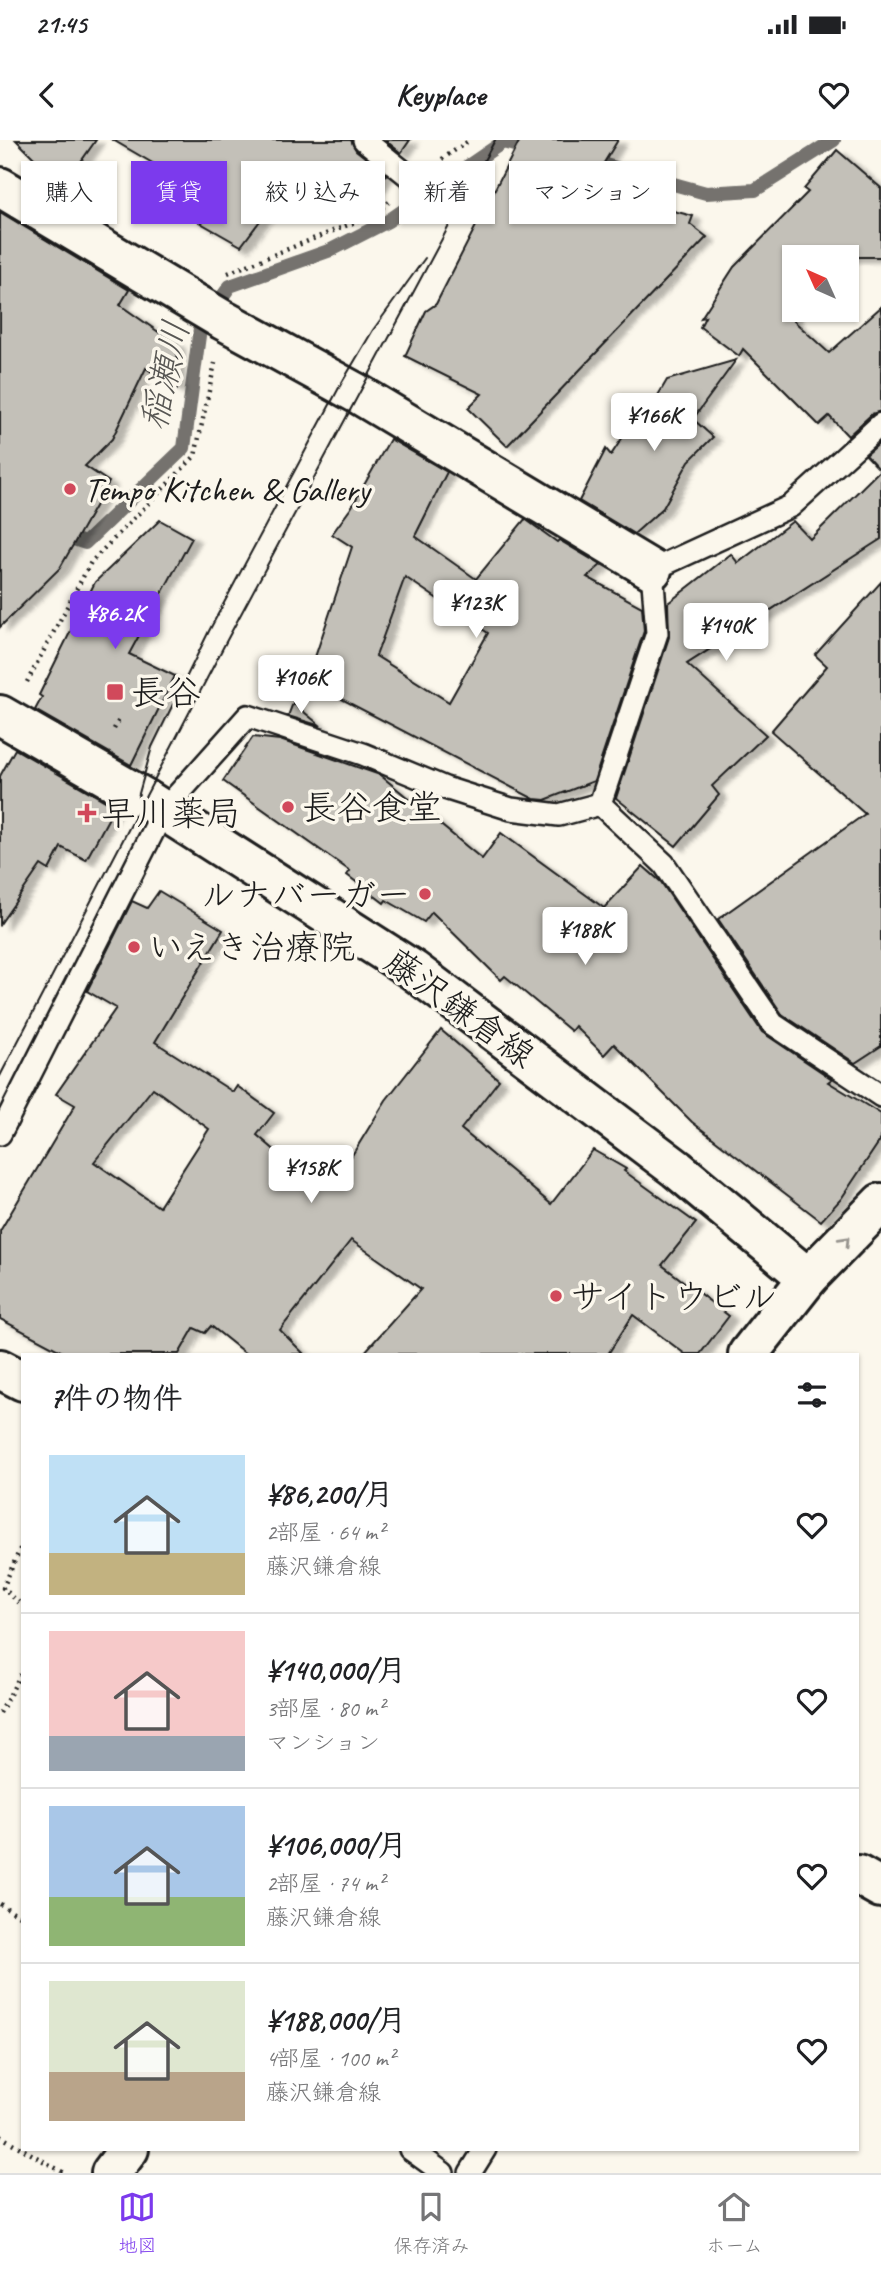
<!DOCTYPE html>
<html lang="ja">
<meta charset="utf-8">
<style>
body{margin:0;font-family:Caveat,"Klee One",sans-serif;background:#f2f2f2;color:#202124;height:100vh;display:flex;flex-direction:column;font-size:26px;white-space:nowrap}
*{box-sizing:border-box;margin:0}
p{font-size:23px;color:#757577}
.icon{flex:none;width:38px;height:38px;fill:none;stroke:currentColor;stroke-width:2;stroke-linecap:round;stroke-linejoin:round}
.map{position:relative;flex:1;overflow:hidden}
.details{position:absolute;left:21px;top:1213px;width:838px;height:798px;display:flex;flex-direction:column;background:#fff;border-radius:0px;box-shadow:0 2px 5px #0004}
.details>*{flex:none}
.banner{position:absolute;left:21px;top:21px;width:840px;height:63px;display:flex;gap:14px}
.needle{width:46px;rotate:315deg}
.tools{position:absolute;left:782px;top:105px;display:grid;gap:14px}
.tools a{display:grid;place-items:center;width:77px;height:77px;border-radius:0px;background:#fff;box-shadow:0 2px 5px #0004;font-size:35px}
.price{position:absolute;translate:-50% -60px;padding:0 16px;border-radius:7px;background:#fff;color:#222;font-size:23px;line-height:46px;filter:drop-shadow(0 2px 4px #0008)}
.price::after{content:'';position:absolute;left:50%;top:42px;width:21px;height:16px;margin-left:-10px;background:inherit;clip-path:polygon(0 0,100% 0,50% 100%)}
.price.on{background:#7c3aed;color:#fff}
ul{padding:0;list-style:none}
li{display:flex;align-items:center;gap:21px;height:175px;padding:0 28px}
li+li{border-top:2px solid #e0e0e0}
li span{display:grid;place-items:center;flex:none;width:196px;height:140px;border-radius:0px;color:#555}
li>.icon{margin-inline-start:auto}
span .icon{width:84px;height:84px;fill:#fffc;stroke-width:1}
li b{font-size:30px}
h2{display:flex;justify-content:space-between;align-items:center;height:84px;padding:0 28px;font-size:30px}
.tag{padding:0 24px;border-radius:0px;background:#fff;box-shadow:0 2px 5px #0004;font-size:24px;line-height:63px}
.tag.on{background:#7c3aed;color:#fff}
.status{display:flex;justify-content:space-between;align-items:center;height:49px;padding:0 35px;background:#fff;direction:ltr}
.status svg{height:19px;fill:currentColor}
header{display:flex;justify-content:space-between;align-items:center;height:91px;padding:0 28px;background:#fff;font-size:32px;font-weight:800}
.menu{display:flex;justify-content:space-around;align-items:center;height:98px;border-top:2px solid #e0e0e0;background:#fff;font-size:19px;color:#757577}
.menu a{display:grid;justify-items:center;gap:4px}
.menu .on{color:#7c3aed}
.map>svg:first-child{display:block}
.lines{fill:none;stroke-linecap:round;stroke-linejoin:round}
.stream{stroke:#74726e;stroke-width:14}
.building{fill:#c3c0b8;stroke:#1c1c1c;stroke-width:2;fill-rule:evenodd;filter:url(#shadow)}
.lane-casing{stroke:#1c1c1c;stroke-width:26}
.street-casing{stroke:#1c1c1c;stroke-width:44}
.secondary-casing{stroke:#1c1c1c;stroke-width:44}
.primary-casing{stroke:#1c1c1c;stroke-width:44}
.path{stroke:#1c1c1c;stroke-width:4.5;stroke-dasharray:2 5;stroke-linecap:butt}
.lane{stroke:#fbf7ec;stroke-width:21}
.street{stroke:#fbf7ec;stroke-width:38}
.secondary{stroke:#fbf7ec;stroke-width:38}
.primary{stroke:#fbf7ec;stroke-width:38}
.tram{stroke:#1c1c1c;stroke-width:2}
.oneway{stroke:#97948e}
.poi-dot{fill:#d1495b;stroke:#fbf7ec;stroke-width:2.5}
.labels{text-anchor:middle;stroke-width:7;stroke-linejoin:round;paint-order:stroke}
.poi-label{font-size:35px;fill:#1c1c1c;stroke:#fbf7ec;text-anchor:start}
.street-label{font-size:35px;fill:#1c1c1c;stroke:#fbf7ec}
.water-label{font-size:37px;font-style:italic;fill:#575653;stroke:#fbf7ec}
</style>
<div class="status"><b>21:45</b><svg viewBox="0 0 49 12"><path d="M0 12V9h3v3zM5 12V6h3v6zM10 12V3h3v9zM15 12V0h3v12zM26 1h20v11H26zM47 4h2v5h-2z"/></svg></div>
<header><svg class="icon" aria-label="back" viewBox="0 0 24 24"><path d="M15 5l-7 7 7 7"/></svg>Keyplace<svg class="icon" aria-label="heart" viewBox="0 0 24 24"><path d="M12 20l-8-8c-3-5 5-10 8-4 3-6 11-1 8 4z"/></svg></header>
<div class="map">
<svg width="881" height="2033" viewBox="0 0 881 2033">
<defs>
<filter id="shadow"><feDropShadow dx="8" dy="4.5" stdDeviation="2" flood-color="#0004"/></filter>
</defs>
<rect width="100%" height="100%" fill="#fbf7ec"/>
<filter id="ink" filterUnits="userSpaceOnUse"><feTurbulence type="fractalNoise" baseFrequency=".0143" numOctaves="2"/><feDisplacementMap in="SourceGraphic" scale="14" xChannelSelector="R" yChannelSelector="G"/><feConvolveMatrix kernelMatrix="1 2 1 2 8 2 1 2 1" color-interpolation-filters="sRGB"/></filter>
<g filter="url(#ink)">
<g class="lines">
<!-- stream -->
<g class="stream">
<polyline points="587,20 706,53 755,50 834,0"/>
<polyline points="59,394 85,403 184,308 200,188 230,146 331,110 388,81 503,2 533,10"/>
</g>
</g>
<!-- building -->
<g class="building">
<polygon points="16,0 96,0 63,47"/>
<polygon points="113,0 351,0 356,10 386,34 374,51 366,48 352,63 337,55 313,78 281,53 241,106 192,78 204,66 173,35"/>
<polygon points="385,0 410,0 401,13"/>
<polygon points="520,0 618,0 597,34 583,48 693,76 690,84 707,97 507,306 468,268 482,254 405,216 426,171 436,164"/>
<polygon points="837,10 881,48 881,117 794,117 794,181 829,213 881,167 881,271 872,274 848,296 829,276 819,285 743,209 739,216 700,187 705,177 701,178 734,127 808,52 804,49"/>
<polygon points="0,72 129,150 120,165 177,205 177,249 146,228 112,299 85,326 109,342 60,428 0,487"/>
<polygon points="736,220 693,279 713,297 689,321 663,368 634,394 579,361 606,309 611,315 636,277 643,281 667,240"/>
<path d="M390,299L447,332L415,396L476,439L525,379L557,402L559,400L601,425L587,437L642,467L644,491L594,641L545,660L534,659L307,541L352,407L332,394L351,368ZM405,437L488,493L449,562L376,516Z"/>
<polygon points="881,302 881,399 687,524 766,595 712,646 719,655 676,706 616,658 669,497 668,463 731,414 738,423 793,381 810,399 880,330 866,315"/>
<polygon points="160,380 192,398 129,514 175,536 131,625 35,570 42,557 39,555 95,442"/>
<polygon points="881,442 881,906 855,923 782,874 718,779 865,674 771,591 827,526 815,515"/>
<polygon points="293,563 321,586 288,576"/>
<polygon points="253,597 280,600 380,635 482,719 501,693 604,768 643,726 661,742 762,892 832,939 828,942 881,974 881,999 841,1059 821,1081 692,982 614,904 604,915 575,886 571,891 505,836 501,840 432,772 424,782 386,760 384,763 347,735 350,731 223,641"/>
<polygon points="15,609 112,665 112,672 86,720 61,707 49,730 41,725 0,784 0,636"/>
<path d="M159,751L223,790L155,902L233,952L237,946L274,973L257,995L292,1025L308,1009L341,1033L386,960L441,890L499,940L461,989L551,1064L593,1010L626,1029L624,1031L696,1083L662,1125L729,1176L700,1214H685L633,1175L608,1214H363L421,1149L351,1100L280,1190L304,1214H246L211,1186L205,1193L194,1188L179,1214H66L0,1179V1091L75,965L56,954L116,868L87,851L132,761L147,768ZM153,948L209,989L159,1067L94,1022Z"/>
</g>
<g class="lines">
<defs>
<g id="lane">
<polyline points="364,0 415,41"/>
<polyline points="881,284 791,366 652,430 657,493 600,664 664,724 773,884 881,956"/>
<polyline points="0,994 164,670 248,576 363,614 445,648 511,669 559,675 600,664"/>
<polyline points="410,2009 443,2033"/>
<polyline points="470,2033 485,2009"/>
</g>
<g id="street">
<polyline points="0,47 223,180 360,255 652,430"/>
<polyline points="0,1229 23,1241"/>
<polyline points="858,1735 881,1748"/>
</g>
<g id="secondary">
<polyline points="748,1214 808,1138"/>
<polyline points="111,2033 129,2009"/>
</g>
<polyline id="primary" points="0,575 144,658 413,830 677,1029 808,1138 881,1063"/>
</defs>
<!-- lane casing -->
<use href="#lane" class="lane-casing"/>
<!-- street casing -->
<use href="#street" class="street-casing"/>
<!-- secondary casing -->
<use href="#secondary" class="secondary-casing"/>
<!-- primary casing -->
<use href="#primary" class="primary-casing"/>
<!-- path -->
<g class="path">
<polyline points="442,19 470,0"/>
<polyline points="228,133 373,75 389,62"/>
<polyline points="27,542 91,422 195,316 215,223"/>
<polyline points="114,589 120,578"/>
<polyline points="23,1402 3,1448 23,1466"/>
<polyline points="0,1573 23,1530"/>
<polyline points="0,1764 23,1778"/>
<polyline points="0,1996 64,2033"/>
</g>
<!-- lane -->
<use href="#lane" class="lane"/>
<!-- street -->
<use href="#street" class="street"/>
<!-- secondary -->
<use href="#secondary" class="secondary"/>
<!-- primary -->
<use href="#primary" class="primary"/>
<!-- tram -->
<g class="tram">
<polyline points="138,657 152,607 209,491 341,244 373,190 425,118"/>
<polyline points="0,936 227,500 495,0"/>
</g>
</g>
<!-- one-way arrows -->
<defs><path id="oneway-chevron" d="M-2-3.5L2.5 0L-2 3.5" fill="none" stroke-width="1.6" stroke-linecap="round" stroke-linejoin="round" transform="scale(1.75)"/></defs>
<use class="oneway" href="#oneway-chevron" transform="translate(845 1101) rotate(-46)"/>
</g>
<!-- markers -->
<g class="poi-dot">
<circle cx="70" cy="349" r="7"/>
<rect x="106" y="543" width="18" height="18" rx="3.5"/>
<circle cx="288" cy="667" r="7"/>
<path d="M83.5 662.5h7v7h7v7h-7v7h-7v-7h-7v-7h7z"/>
<circle cx="425" cy="754" r="7"/>
<circle cx="134" cy="807" r="7"/>
<circle cx="556" cy="1156" r="7"/>
</g>
<g class="labels">
<!-- poi labels -->
<g class="poi-label">
<text x="84" y="361">Tempo Kitchen &amp; Gallery</text>
<text x="131" y="564">長谷</text>
<text x="302" y="679">長谷食堂</text>
<text x="101" y="685">早川薬局</text>
<text x="411" y="766" text-anchor="end">ルナバーガー</text>
<text x="148" y="819">いえき治療院</text>
<text x="570" y="1168">サイトウビル</text>
</g>
<!-- street labels -->
<g class="street-label">
<text transform="translate(460 868) rotate(36)" y="12">藤沢鎌倉線</text>
</g>
<!-- water labels -->
<g class="water-label">
<text transform="translate(164 235) rotate(-77)" y="13">稲瀬川</text>
</g>
</g>
</svg>
<div class="tools">
<a><svg class="needle" viewBox="-14 -14 28 28"><path d="M0-13l5 13h-10z" fill="#e53935"/><path d="M0 13l5-13h-10z" fill="#757577"/></svg></a>
</div>
<b class="price" style="left:654px;top:313px">¥166K</b>
<b class="price" style="left:476px;top:500px">¥123K</b>
<b class="price on" style="left:115px;top:511px">¥86.2K</b>
<b class="price" style="left:726px;top:523px">¥140K</b>
<b class="price" style="left:301px;top:575px">¥106K</b>
<b class="price" style="left:585px;top:827px">¥188K</b>
<b class="price" style="left:311px;top:1065px">¥158K</b>
<div class="banner">
<a class="tag">購入</a>
<a class="tag on">賃貸</a>
<a class="tag">絞り込み</a>
<a class="tag">新着</a>
<a class="tag">マンション</a>
</div>
<section class="details">
<h2>7件の物件<svg class="icon" aria-label="filters" viewBox="0 0 24 24"><path d="M4 7h16M4 17h16"/><circle cx="9" cy="7" r="2"/><circle cx="15" cy="17" r="2"/></svg></h2>
<ul>
<li><span style="background:linear-gradient(#bfe0f5 70%,#c2b280 0)"><svg class="icon" aria-label="home" viewBox="0 0 24 24"><path d="M3 11l9-7 9 7M6 9v11h12V9"/></svg></span><div><b>¥86,200/月</b><p>2部屋 · 64 m²</p><p>藤沢鎌倉線</p></div><svg class="icon" aria-label="heart" viewBox="0 0 24 24"><path d="M12 20l-8-8c-3-5 5-10 8-4 3-6 11-1 8 4z"/></svg></li>
<li><span style="background:linear-gradient(#f6c9c9 75%,#9aa5b1 0)"><svg class="icon" aria-label="home" viewBox="0 0 24 24"><path d="M3 11l9-7 9 7M6 9v11h12V9"/></svg></span><div><b>¥140,000/月</b><p>3部屋 · 80 m²</p><p>マンション</p></div><svg class="icon" aria-label="heart" viewBox="0 0 24 24"><path d="M12 20l-8-8c-3-5 5-10 8-4 3-6 11-1 8 4z"/></svg></li>
<li><span style="background:linear-gradient(#a9c7e8 65%,#8fb573 0)"><svg class="icon" aria-label="home" viewBox="0 0 24 24"><path d="M3 11l9-7 9 7M6 9v11h12V9"/></svg></span><div><b>¥106,000/月</b><p>2部屋 · 74 m²</p><p>藤沢鎌倉線</p></div><svg class="icon" aria-label="heart" viewBox="0 0 24 24"><path d="M12 20l-8-8c-3-5 5-10 8-4 3-6 11-1 8 4z"/></svg></li>
<li><span style="background:linear-gradient(#dfe7d0 65%,#b9a48a 0)"><svg class="icon" aria-label="home" viewBox="0 0 24 24"><path d="M3 11l9-7 9 7M6 9v11h12V9"/></svg></span><div><b>¥188,000/月</b><p>4部屋 · 100 m²</p><p>藤沢鎌倉線</p></div><svg class="icon" aria-label="heart" viewBox="0 0 24 24"><path d="M12 20l-8-8c-3-5 5-10 8-4 3-6 11-1 8 4z"/></svg></li>
</ul>
</section>
</div>
<nav class="menu">
<a class="on"><svg class="icon" aria-label="map" viewBox="0 0 24 24"><path d="M3 6l6-2 6 2 6-2v14l-6 2-6-2-6 2zM9 4v14M15 6v14"/></svg>地図</a>
<a><svg class="icon" aria-label="saved" viewBox="0 0 24 24"><path d="M7 4h10v16l-5-4-5 4z"/></svg>保存済み</a>
<a><svg class="icon" aria-label="home" viewBox="0 0 24 24"><path d="M3 11l9-7 9 7M6 9v11h12V9"/></svg>ホーム</a>
</nav>
